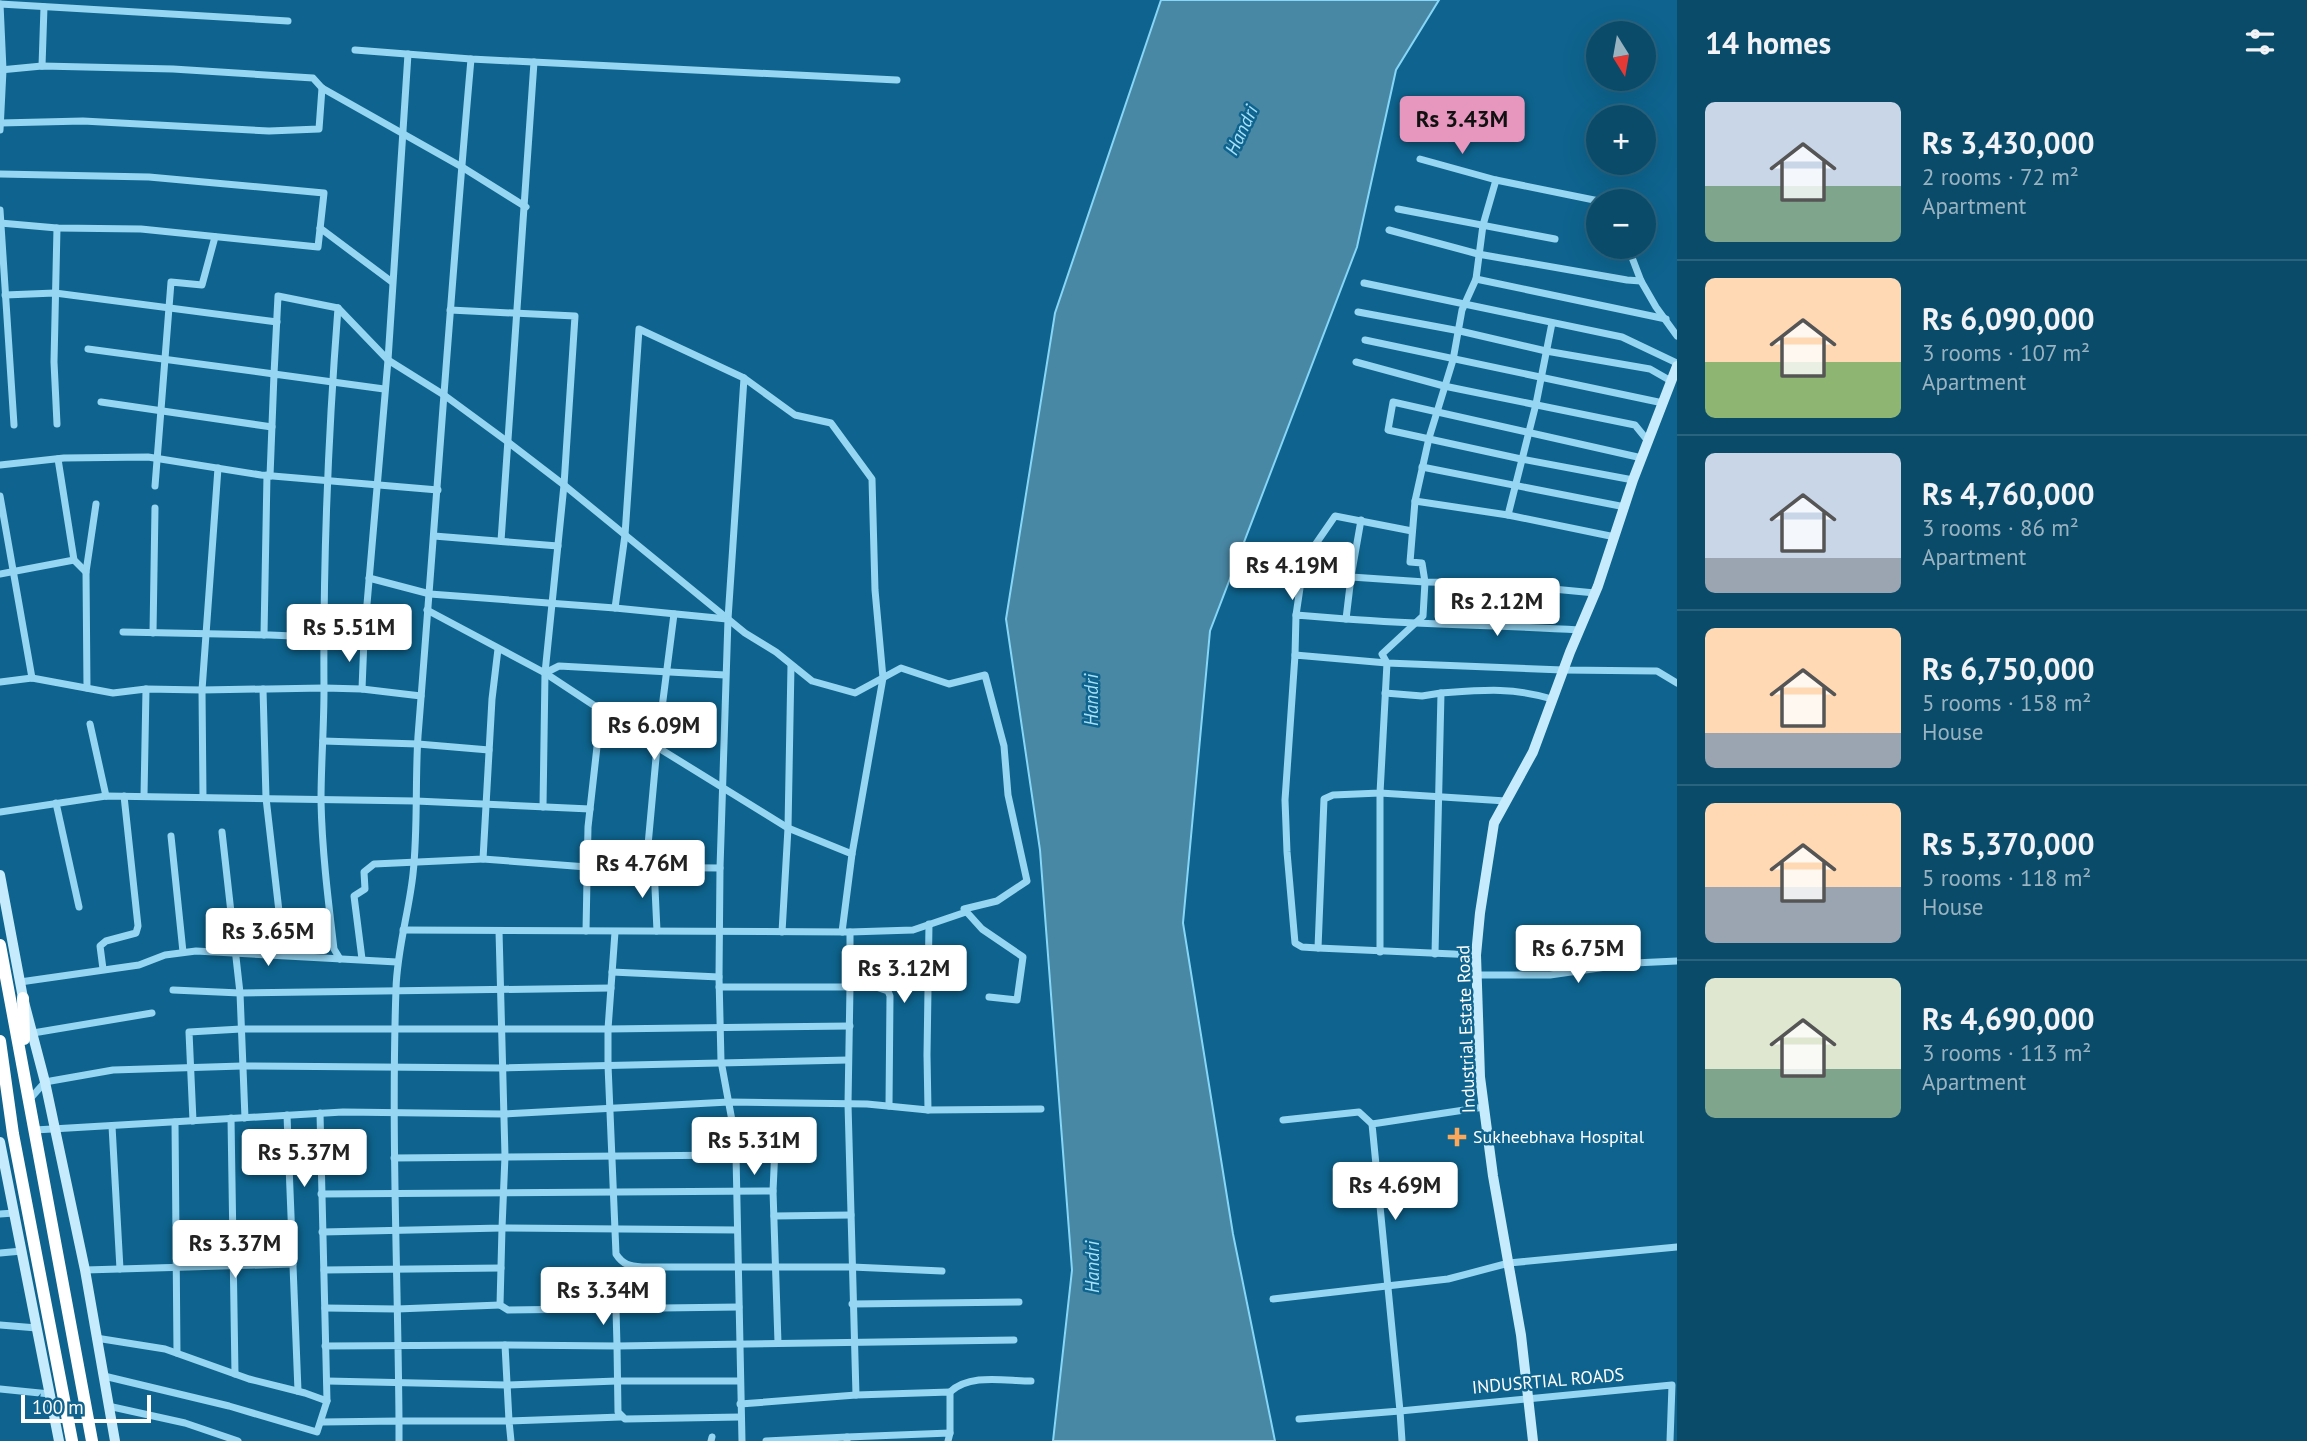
<!DOCTYPE html>
<meta charset="utf-8">
<style>
body{margin:0;font-family:"PT Sans",sans-serif;background:#135270;color:#f1f3f6;height:100vh;display:flex;flex-direction:column;font-size:26px;white-space:nowrap}
*{box-sizing:border-box;margin:0}
p{font-size:23px;color:#99b3c1}
.icon{flex:none;width:38px;height:38px;fill:none;stroke:currentColor;stroke-width:2;stroke-linecap:round;stroke-linejoin:round}
.map{position:relative;flex:1;overflow:hidden}
.details{display:flex;flex-direction:column;background:#0a4b6a;width:630px}
.details>*{flex:none}
.needle{width:46px;rotate:169deg}
.fabs{position:absolute;left:1586px;top:21px;display:grid;gap:14px}
.fabs a{display:grid;place-items:center;width:70px;height:70px;border-radius:50%;background:#0a4b6a;box-shadow:0 7px 28px #0002,0 0 0 2px #2a637e;font-size:35px}
.scale{position:absolute;left:21px;bottom:18px;width:130px;box-sizing:border-box;padding-left:7px;border:4px solid #fff;border-top:0;font-size:19px;line-height:24px;white-space:nowrap;color:#fff;-webkit-text-stroke:5px #0e648e;paint-order:stroke}
.price{position:absolute;translate:-50% -60px;padding:0 16px;border-radius:7px;background:#fff;color:#222;font-size:23px;line-height:46px;filter:drop-shadow(0 2px 4px #0008)}
.price::after{content:'';position:absolute;left:50%;top:42px;width:21px;height:16px;margin-left:-10px;background:inherit;clip-path:polygon(0 0,100% 0,50% 100%)}
.price.selected{background:#e797bd;color:#111}
ul{padding:0;list-style:none}
li{display:flex;align-items:center;gap:21px;height:175px;padding:0 28px}
li+li{border-top:2px solid #2a637e}
li span{display:grid;place-items:center;flex:none;width:196px;height:140px;border-radius:10px;color:#555}
li>.icon{margin-inline-start:auto}
span .icon{width:84px;height:84px;fill:#fffc;stroke-width:1}
li b{font-size:30px}
h2{display:flex;justify-content:space-between;align-items:center;height:84px;padding:0 28px;font-size:30px}
main{display:flex;flex:1;min-height:0}
.map>svg:first-child{display:block}
.water{fill:#4988a5;stroke:#87d6f7;stroke-width:2}
.lines{fill:none;stroke-linecap:round;stroke-linejoin:round}
.street{stroke:#96d6f3;stroke-width:7}
.secondary{stroke:#c5ebfd;stroke-width:10}
.highway{stroke:#fff;stroke-width:12}
.poi-dot{fill:#ffa758;stroke:#0e648e;stroke-width:2.5}
.labels{text-anchor:middle;stroke-width:5;stroke-linejoin:round;paint-order:stroke}
.street-label{font-size:18px;fill:#fff;stroke:#0e648e}
.poi-label{font-size:18px;fill:#fff;stroke:#0e648e;text-anchor:start}
.water-label{font-size:19px;font-style:italic;fill:#a7e1fb;stroke:#0e648e}
</style>
<main>
<div class="map">
<svg width="1677" height="1441" viewBox="0 0 1677 1441">
<rect width="100%" height="100%" fill="#0e648e"/>
<!-- water -->
<polygon class="water" points="1161,0 1439,0 1396,70 1357,247 1210,631 1183,923 1233,1234 1275,1441 1053,1441 1072,1270 1040,850 1006,619 1055,313"/>
<g class="lines">
<!-- street -->
<g class="street">
<polyline points="0,4 288,21"/>
<polyline points="355,50 471,59 897,80"/>
<polyline points="42,66 44,7"/>
<polyline points="0,70 42,66 173,69 313,78 322,88 462,167 526,207"/>
<polyline points="0,123 83,121 269,131 319,129 322,88"/>
<polyline points="0,130 3,70 0,4"/>
<polyline points="1420,159 1496,180"/>
<polyline points="0,174 149,177 324,193 318,247 141,229 57,228 0,223"/>
<polyline points="1398,209 1555,239"/>
<polyline points="0,210 14,425"/>
<polyline points="57,228 54,362 57,424"/>
<polyline points="320,228 392,282"/>
<polyline points="1389,230 1478,254 1627,280 1641,281"/>
<polyline points="1628,247 1641,281 1656,307 1677,336"/>
<polyline points="1476,279 1666,319"/>
<polyline points="1364,283 1622,337 1677,363"/>
<polyline points="5,295 55,293 277,322"/>
<polyline points="338,308 388,360 444,395 508,442 564,485 745,633 776,652 812,681 855,693 901,668 949,684 985,675 1004,746 1008,795 1027,881 997,901 964,909 982,929 1023,957 1017,1000 989,997"/>
<polyline points="450,310 575,316 564,485 545,673 543,807"/>
<polyline points="1358,312 1460,331 1546,351 1650,369 1671,381"/>
<polyline points="1365,340 1663,403"/>
<path d="M88,349L274,374L278,296L338,308C328,436 323,562 324,690C324,727 321,764 321,801C322,850 328,899 334,949L340,959"/>
<polyline points="1356,362 1444,386 1635,425 1648,441"/>
<polyline points="744,378 795,415 831,423 872,479 875,590 883,678 852,854"/>
<polyline points="101,402 272,427"/>
<polyline points="58,459 74,560 86,572 87,688"/>
<polyline points="0,465 64,458 148,457 261,475 438,490"/>
<polyline points="1422,467 1625,507"/>
<polyline points="270,476 274,374 384,389"/>
<polyline points="1633,480 1521,459 1388,430 1393,402 1642,458"/>
<polyline points="155,486 171,282 202,285 215,237"/>
<polyline points="0,496 32,678"/>
<polyline points="1415,501 1508,515 1615,537"/>
<polyline points="1508,515 1536,404 1552,323"/>
<polyline points="434,536 558,546"/>
<polyline points="501,541 534,62"/>
<polyline points="1304,561 1335,516 1412,531"/>
<polyline points="86,572 96,504"/>
<polyline points="0,574 74,560"/>
<polyline points="369,578 430,594 615,608 727,619"/>
<polyline points="615,608 625,535 639,329 744,378 728,619 720,868 719,977 721,1061 733,1126 736,1155 742,1441"/>
<polyline points="427,610 545,673 657,747 788,828 852,854 842,932"/>
<polyline points="1296,615 1304,561 1351,577 1361,520"/>
<path d="M1579,630C1501,625 1424,625 1346,619L1351,577L1425,582L1491,583L1595,593"/>
<polyline points="123,632 270,635 364,639"/>
<polyline points="153,633 155,508"/>
<polyline points="264,635 267,475"/>
<polyline points="1295,655 1296,615 1346,619"/>
<polyline points="545,673 559,666 725,675"/>
<polyline points="0,682 32,678 113,693 146,689 202,690 324,688 362,689 421,696"/>
<polyline points="263,689 266,798 284,955"/>
<polyline points="362,689 364,639 388,360 408,54"/>
<polyline points="1385,693 1422,696 1441,693"/>
<polyline points="90,724 106,796"/>
<polyline points="323,741 418,744 489,750"/>
<polyline points="144,796 146,689"/>
<polyline points="203,797 202,690 218,468"/>
<polyline points="56,803 79,907"/>
<polyline points="0,812 106,796 416,801 590,809"/>
<polyline points="222,832 240,993 245,1118"/>
<polyline points="171,836 183,952"/>
<polyline points="483,859 587,867 720,868"/>
<polyline points="646,867 657,747 674,614"/>
<polyline points="654,867 657,931"/>
<polyline points="403,930 850,932 913,930 966,912"/>
<polyline points="586,931 588,827 601,711"/>
<path d="M615,932L608,1029V1065L616,1254C623,1265 630,1266 642,1267H852L942,1271"/>
<polyline points="782,932 788,828 791,665"/>
<polyline points="850,932 850,987 873,986 888,991 890,996 889,1106"/>
<polyline points="1318,948 1302,947 1295,943 1287,852 1285,800 1295,655 1387,663 1563,670 1657,671 1677,683"/>
<polyline points="1380,952 1380,793 1506,801"/>
<path d="M1435,954L1441,693C1483,690 1512,687 1552,699"/>
<polyline points="1476,955 1318,948 1324,799 1333,795 1380,793 1387,663 1382,654 1423,616 1425,582 1422,563 1410,562 1415,501 1429,438 1453,360 1462,310 1476,279 1483,225 1496,180 1599,201"/>
<polyline points="362,959 354,896 365,889 364,872 374,864 483,859 492,699 498,649"/>
<polyline points="103,969 100,946 106,941 136,933 138,926 124,796"/>
<polyline points="612,972 719,977"/>
<polyline points="1477,975 1550,975 1634,963 1677,961"/>
<polyline points="20,982 139,965 165,955 196,951 397,962"/>
<polyline points="719,987 850,987 848,1104 856,1395"/>
<polyline points="173,990 240,993 611,988"/>
<polyline points="33,1033 152,1013"/>
<polyline points="29,1100 45,1082 113,1070 242,1066 502,1068 848,1060"/>
<polyline points="928,1110 927,1055 929,924"/>
<polyline points="287,1115 298,1391"/>
<polyline points="231,1118 235,1374"/>
<polyline points="1283,1120 1359,1112 1372,1124"/>
<polyline points="193,1121 189,1032 241,1029 608,1029 850,1026"/>
<polyline points="175,1122 177,1353"/>
<polyline points="112,1126 120,1269"/>
<polyline points="776,1126 773,1191 778,1343"/>
<polyline points="35,1130 343,1112 503,1114 729,1102 867,1104 928,1110 1041,1109"/>
<polyline points="394,1158 736,1155"/>
<polyline points="321,1194 773,1191"/>
<polyline points="0,1214 14,1213"/>
<polyline points="774,1216 851,1215"/>
<polyline points="737,1230 502,1228 500,1305 508,1310 739,1307"/>
<polyline points="322,1232 502,1228 505,1156 499,931"/>
<polyline points="0,1253 22,1251"/>
<polyline points="85,1270 293,1264"/>
<polyline points="324,1270 501,1268"/>
<polyline points="1273,1299 1448,1279 1509,1263 1677,1247"/>
<polyline points="852,1304 1019,1302"/>
<polyline points="325,1308 397,1309 500,1305"/>
<polyline points="616,1309 617,1346 1014,1340"/>
<polyline points="0,1325 37,1328"/>
<polyline points="96,1338 165,1349 249,1379 305,1393 327,1401"/>
<polyline points="505,1345 617,1346 618,1412 625,1419 740,1417"/>
<path d="M325,1346L505,1345L509,1421H399C398,1277 391,1133 396,989C397,949 409,912 413,874C418,828 415,782 418,736C436,510 451,284 471,59"/>
<polyline points="104,1376 229,1406 317,1432 327,1401 320,1113"/>
<polyline points="327,1381 506,1385 617,1381 740,1381"/>
<polyline points="0,1389 50,1394"/>
<path d="M950,1392C970,1373 1005,1381 1031,1381"/>
<polyline points="740,1404 856,1395 950,1392 950,1433"/>
<polyline points="108,1406 185,1423 238,1441"/>
<polyline points="1299,1419 1400,1411 1372,1124 1484,1107"/>
<polyline points="322,1422 399,1421 399,1441"/>
<polyline points="847,1437 950,1433 948,1441"/>
<polyline points="511,1441 509,1421 621,1417"/>
<polyline points="711,1441 712,1437"/>
<polyline points="766,1441 847,1437 847,1440"/>
<polyline points="1402,1441 1400,1411 1672,1385 1670,1441"/>
</g>
<!-- secondary -->
<g class="secondary">
<polyline points="0,875 23,998 45,1082 85,1270 115,1441"/>
<polyline points="0,1142 59,1441"/>
<polyline points="1533,1441 1521,1335 1493,1176 1480,1077 1476,955 1480,913 1494,823 1533,752 1570,652 1598,586 1633,480 1677,366"/>
</g>
<!-- highway -->
<g class="highway">
<polyline points="0,945 92,1441"/>
<polyline points="23,998 24,1039"/>
<polyline points="0,1041 13,1134 72,1441"/>
</g>
</g>
<!-- markers -->
<path class="poi-dot" d="M1453.5 1126.5h7v7h7v7h-7v7h-7v-7h-7v-7h7z"/>
<g class="labels">
<!-- street labels -->
<g class="street-label">
<text transform="translate(1466 1029) rotate(-92)" y="6">Industrial Estate Road</text>
<text transform="translate(1548 1381) rotate(-5)" y="6">INDUSRTIAL ROADS</text>
</g>
<!-- poi labels -->
<g class="poi-label">
<text x="1473" y="1143">Sukheebhava Hospital</text>
</g>
<!-- water labels -->
<g class="water-label">
<text transform="translate(1241 130) rotate(-65)" y="7">Handri</text>
<text transform="translate(1091 700) rotate(-90)" y="7">Handri</text>
<text transform="translate(1092 1267) rotate(-90)" y="7">Handri</text>
</g>
</g>
</svg>
<div class="fabs">
<a><svg class="needle" viewBox="-14 -14 28 28"><path d="M0-13l5 13h-10z" fill="#e53935"/><path d="M0 13l5-13h-10z" fill="#99b3c1"/></svg></a>
<a>+</a>
<a>−</a>
</div>
<div class="scale">100 m</div>
<b class="price selected" style="left:1462px;top:156px">Rs 3.43M</b>
<b class="price" style="left:1292px;top:602px">Rs 4.19M</b>
<b class="price" style="left:1497px;top:638px">Rs 2.12M</b>
<b class="price" style="left:349px;top:664px">Rs 5.51M</b>
<b class="price" style="left:654px;top:762px">Rs 6.09M</b>
<b class="price" style="left:642px;top:900px">Rs 4.76M</b>
<b class="price" style="left:268px;top:968px">Rs 3.65M</b>
<b class="price" style="left:1578px;top:985px">Rs 6.75M</b>
<b class="price" style="left:904px;top:1005px">Rs 3.12M</b>
<b class="price" style="left:754px;top:1177px">Rs 5.31M</b>
<b class="price" style="left:304px;top:1189px">Rs 5.37M</b>
<b class="price" style="left:1395px;top:1222px">Rs 4.69M</b>
<b class="price" style="left:235px;top:1280px">Rs 3.37M</b>
<b class="price" style="left:603px;top:1327px">Rs 3.34M</b>
</div>
<section class="details">
<h2>14 homes<svg class="icon" aria-label="filters" viewBox="0 0 24 24"><path d="M4 7h16M4 17h16"/><circle cx="9" cy="7" r="2"/><circle cx="15" cy="17" r="2"/></svg></h2>
<ul>
<li><span style="background:linear-gradient(#c9d6e8 60%,#7fa58c 0)"><svg class="icon" aria-label="home" viewBox="0 0 24 24"><path d="M3 11l9-7 9 7M6 9v11h12V9"/></svg></span><div><b>Rs 3,430,000</b><p>2 rooms · 72 m²</p><p>Apartment</p></div></li>
<li><span style="background:linear-gradient(#ffd9b3 60%,#8fb573 0)"><svg class="icon" aria-label="home" viewBox="0 0 24 24"><path d="M3 11l9-7 9 7M6 9v11h12V9"/></svg></span><div><b>Rs 6,090,000</b><p>3 rooms · 107 m²</p><p>Apartment</p></div></li>
<li><span style="background:linear-gradient(#c9d6e8 75%,#9aa5b1 0)"><svg class="icon" aria-label="home" viewBox="0 0 24 24"><path d="M3 11l9-7 9 7M6 9v11h12V9"/></svg></span><div><b>Rs 4,760,000</b><p>3 rooms · 86 m²</p><p>Apartment</p></div></li>
<li><span style="background:linear-gradient(#ffd9b3 75%,#9aa5b1 0)"><svg class="icon" aria-label="home" viewBox="0 0 24 24"><path d="M3 11l9-7 9 7M6 9v11h12V9"/></svg></span><div><b>Rs 6,750,000</b><p>5 rooms · 158 m²</p><p>House</p></div></li>
<li><span style="background:linear-gradient(#ffd9b3 60%,#9aa5b1 0)"><svg class="icon" aria-label="home" viewBox="0 0 24 24"><path d="M3 11l9-7 9 7M6 9v11h12V9"/></svg></span><div><b>Rs 5,370,000</b><p>5 rooms · 118 m²</p><p>House</p></div></li>
<li><span style="background:linear-gradient(#dfe7d0 65%,#7fa58c 0)"><svg class="icon" aria-label="home" viewBox="0 0 24 24"><path d="M3 11l9-7 9 7M6 9v11h12V9"/></svg></span><div><b>Rs 4,690,000</b><p>3 rooms · 113 m²</p><p>Apartment</p></div></li>
</ul>
</section>
</main>
